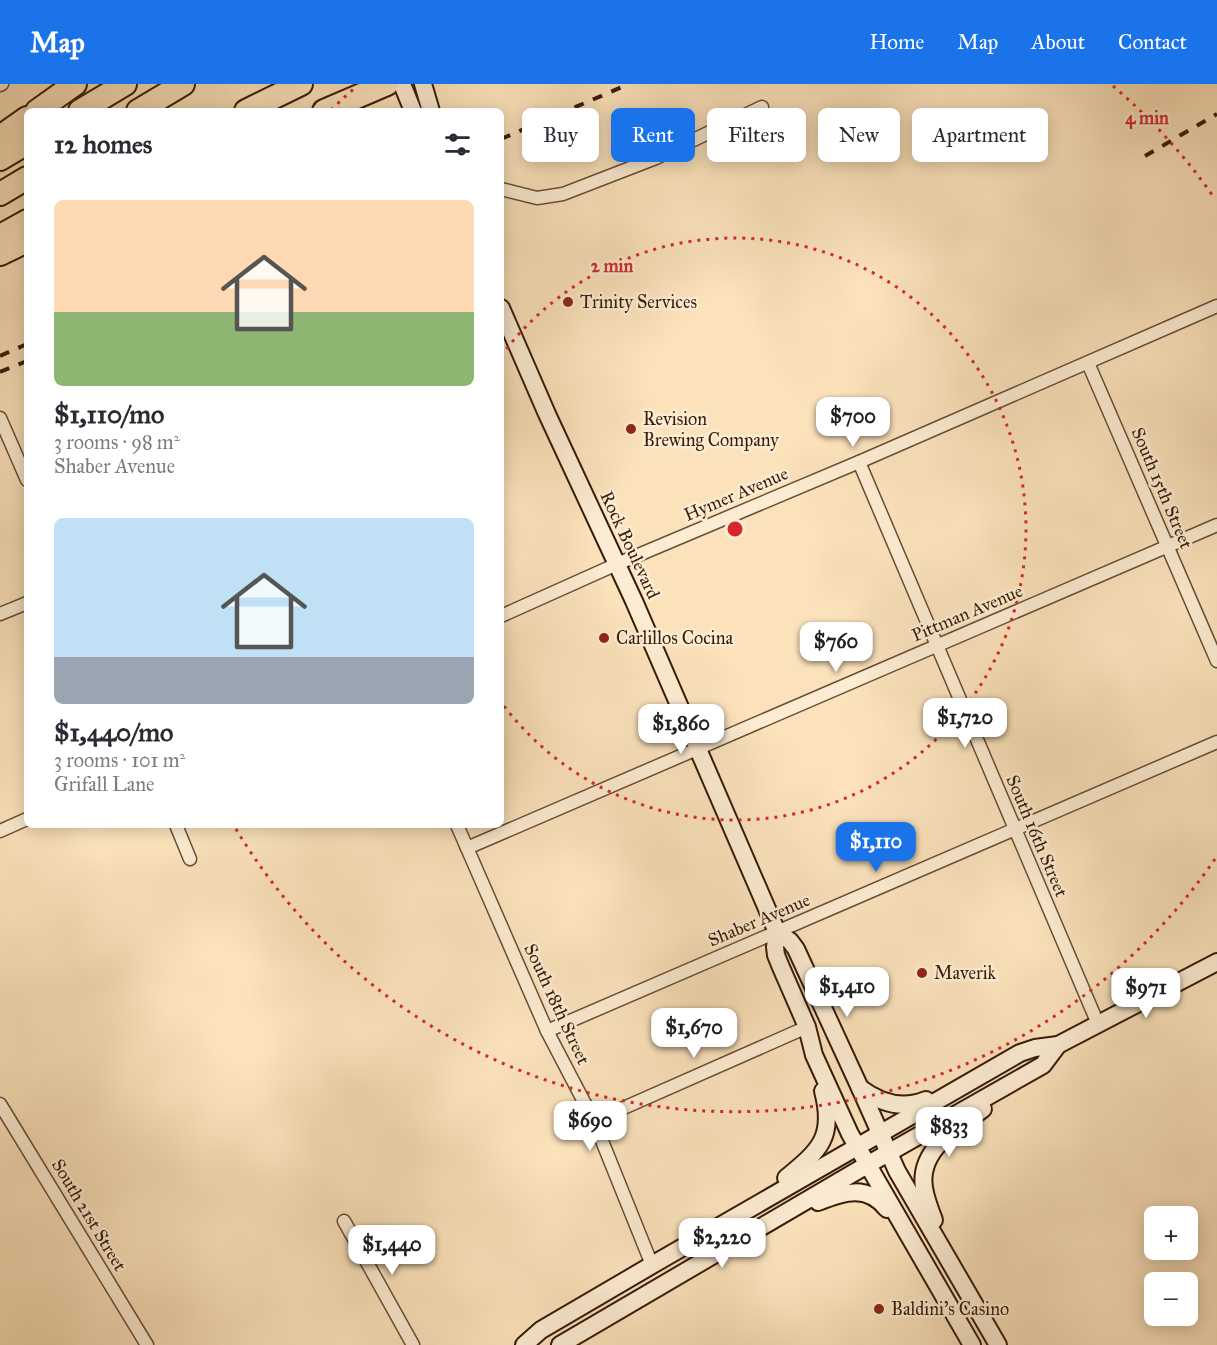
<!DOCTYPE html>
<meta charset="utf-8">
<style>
body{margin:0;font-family:"IM FELL Great Primer",serif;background:#f2f2f3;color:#2b2b33;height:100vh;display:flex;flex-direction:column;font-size:22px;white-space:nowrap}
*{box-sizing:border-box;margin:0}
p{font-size:20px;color:#7c7c81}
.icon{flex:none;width:33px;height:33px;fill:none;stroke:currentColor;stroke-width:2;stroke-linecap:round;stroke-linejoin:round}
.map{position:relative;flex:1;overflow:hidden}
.sheet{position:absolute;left:24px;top:24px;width:480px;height:720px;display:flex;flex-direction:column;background:#fff;border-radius:9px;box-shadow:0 3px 15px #0003}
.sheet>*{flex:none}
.hud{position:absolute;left:522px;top:24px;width:570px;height:54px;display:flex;gap:12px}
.buttons{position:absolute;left:1144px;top:1122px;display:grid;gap:12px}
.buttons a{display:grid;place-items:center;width:54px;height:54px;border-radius:9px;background:#fff;box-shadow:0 3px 15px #0003;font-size:30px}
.price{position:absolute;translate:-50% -51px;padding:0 14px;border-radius:12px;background:#fff;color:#222;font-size:20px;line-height:39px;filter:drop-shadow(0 2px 3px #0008)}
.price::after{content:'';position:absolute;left:50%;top:36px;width:18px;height:14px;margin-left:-9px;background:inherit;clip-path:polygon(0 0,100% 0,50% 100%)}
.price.current{background:#1a73e8;color:#fff}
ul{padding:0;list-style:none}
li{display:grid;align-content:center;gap:12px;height:318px;padding:0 30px}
li span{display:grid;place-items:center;height:186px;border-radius:9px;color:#555}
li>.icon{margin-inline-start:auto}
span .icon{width:108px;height:108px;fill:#fffc;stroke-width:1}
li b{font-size:26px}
h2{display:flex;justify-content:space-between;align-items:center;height:72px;padding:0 30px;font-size:26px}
.pill{padding:0 21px;border-radius:9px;background:#fff;box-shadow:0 3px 15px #0003;font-size:21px;line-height:54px}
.pill.current{background:#1a73e8;color:#fff}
header{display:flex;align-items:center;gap:36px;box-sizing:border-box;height:84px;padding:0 30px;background:#1a73e8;color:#fff}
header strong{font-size:28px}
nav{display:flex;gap:33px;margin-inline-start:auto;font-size:21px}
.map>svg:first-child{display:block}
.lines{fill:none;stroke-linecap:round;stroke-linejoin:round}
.minor-casing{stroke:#684d34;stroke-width:15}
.secondary-casing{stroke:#371b07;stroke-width:20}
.motorway-casing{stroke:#371b07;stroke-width:26}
.minor{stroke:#fcecd3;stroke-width:12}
.secondary{stroke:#fcecd3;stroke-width:16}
.motorway{stroke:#fbe2bb;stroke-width:22}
.rail{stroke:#371b07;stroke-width:4;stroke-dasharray:10 10;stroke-linecap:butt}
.ring{fill:none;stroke:#d62828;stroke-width:3;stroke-dasharray:3 6}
.poi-dot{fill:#8f2418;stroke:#fcecd3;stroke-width:2}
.labels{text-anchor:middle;stroke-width:5;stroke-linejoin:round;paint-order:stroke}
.poi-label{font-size:18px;fill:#371b07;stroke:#fcecd3;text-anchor:start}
.street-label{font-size:18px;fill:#371b07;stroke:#fcecd3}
.centre{fill:#d62828;stroke:#fcecd3;stroke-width:3}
.ring-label{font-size:18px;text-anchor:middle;font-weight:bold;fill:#d62828;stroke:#fcecd3;stroke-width:5;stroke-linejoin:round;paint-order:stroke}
</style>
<header>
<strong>Map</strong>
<nav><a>Home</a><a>Map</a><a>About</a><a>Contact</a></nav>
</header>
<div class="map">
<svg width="1217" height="1261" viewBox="0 0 1217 1261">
<rect width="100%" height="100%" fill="#fbe2bb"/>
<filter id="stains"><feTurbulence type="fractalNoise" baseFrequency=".00333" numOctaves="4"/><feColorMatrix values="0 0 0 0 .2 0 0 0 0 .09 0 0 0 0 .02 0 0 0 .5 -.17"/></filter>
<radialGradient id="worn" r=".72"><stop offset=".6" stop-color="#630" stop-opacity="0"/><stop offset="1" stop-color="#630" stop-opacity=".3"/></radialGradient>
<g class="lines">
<defs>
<g id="minor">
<polyline points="0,1 2,0"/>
<polyline points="501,105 537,114 563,110 656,74 762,23"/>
<polyline points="1088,279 1217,577"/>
<polyline points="0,334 27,396"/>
<polyline points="859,378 1098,940"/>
<polyline points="0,530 27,519"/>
<polyline points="501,532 617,480 859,378 1217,222"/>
<polyline points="176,741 190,775"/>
<polyline points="457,741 547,947 594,1037 652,1181"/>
<polyline points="0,747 27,735"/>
<polyline points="467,764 1217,441"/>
<polyline points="547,947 1217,658"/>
<polyline points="0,1020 147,1261"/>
<polyline points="594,1037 807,943"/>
<polyline points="344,1137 413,1261"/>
</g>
<g id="secondary">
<polyline points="402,0 413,27"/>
<polyline points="423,0 431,27"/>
<polyline points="501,224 547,330 634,517 777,848 775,863 776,871 780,881 807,943 814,971 850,1050 972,1261"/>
<polyline points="777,848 790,857 796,865 860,1004 897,1087 998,1261"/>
<path d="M860,1004C880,1019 902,1026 926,1016"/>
<path d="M786,1094C820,1066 835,1053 823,1007"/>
<path d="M818,1118C844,1108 867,1100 887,1125"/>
<path d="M934,1136C930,1126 926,1115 924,1104C918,1065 957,1045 983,1025"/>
<polyline points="524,1261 541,1246 652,1181 1020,969 1035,964 1058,961 1217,878"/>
<polyline points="560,1261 867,1081 1043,981 1058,961"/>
</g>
<g id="motorway">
<polyline points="37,27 75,0"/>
<polyline points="80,27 125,0"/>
<polyline points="138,27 183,0"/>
<polyline points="246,27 301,0"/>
<polyline points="324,27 387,0"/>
<polyline points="0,53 27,34"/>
<polyline points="0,75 27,59"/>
<polyline points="0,110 27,94"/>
<polyline points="0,152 27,137"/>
<polyline points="0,170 27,157"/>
</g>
</defs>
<!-- minor casing -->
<use href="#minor" class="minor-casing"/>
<!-- secondary casing -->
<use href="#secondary" class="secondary-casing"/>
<!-- motorway casing -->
<use href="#motorway" class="motorway-casing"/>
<!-- minor -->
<use href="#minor" class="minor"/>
<!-- secondary -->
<use href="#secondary" class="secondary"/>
<!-- motorway -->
<use href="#motorway" class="motorway"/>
<!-- rail -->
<g class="rail">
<polyline points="501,55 629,0"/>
<polyline points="1145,72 1217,30"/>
<polyline points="0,272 27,260"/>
<polyline points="0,288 27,277"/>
</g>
</g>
<!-- distance rings -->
<g class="ring">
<path d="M501 272A291 291 0 1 1 501 618"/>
<path d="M1215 775A582 582 0 0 1 236 745M331 26A582 582 0 0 1 357 2M1113 2A582 582 0 0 1 1215 115"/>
</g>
<!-- markers -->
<g class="poi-dot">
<circle cx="568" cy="218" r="6"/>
<circle cx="631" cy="345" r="6"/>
<circle cx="604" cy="554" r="6"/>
<circle cx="922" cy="889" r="6"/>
<circle cx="879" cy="1225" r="6"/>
</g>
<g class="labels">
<!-- poi labels -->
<g class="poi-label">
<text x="580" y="224">Trinity Services</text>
<text x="643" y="341">Revision<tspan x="643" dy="21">Brewing Company</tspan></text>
<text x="616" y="560">Carlillos Cocina</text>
<text x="934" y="895">Maverik</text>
<text x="891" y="1231">Baldini's Casino</text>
</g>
<!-- street labels -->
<g class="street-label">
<text transform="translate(1162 404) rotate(67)" y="6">South 15th Street</text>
<text transform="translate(736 410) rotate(-23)" y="6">Hymer Avenue</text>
<text transform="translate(630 461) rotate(65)" y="6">Rock Boulevard</text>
<text transform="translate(967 529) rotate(-23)" y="6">Pittman Avenue</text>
<text transform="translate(1037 752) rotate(67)" y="6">South 16th Street</text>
<text transform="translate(759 836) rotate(-23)" y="6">Shaber Avenue</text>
<text transform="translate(557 920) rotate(65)" y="6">South 18th Street</text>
<text transform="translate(89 1131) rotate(59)" y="6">South 21st Street</text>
</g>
</g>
<circle cx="735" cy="445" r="9" class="centre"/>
<g class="ring-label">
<text x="1147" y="40">4 min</text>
<text x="612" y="188">2 min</text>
</g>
<rect width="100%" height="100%" filter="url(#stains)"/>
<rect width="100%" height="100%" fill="url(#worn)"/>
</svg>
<div class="buttons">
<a>+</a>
<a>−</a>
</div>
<b class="price" style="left:853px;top:364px">$700</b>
<b class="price" style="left:836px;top:589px">$760</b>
<b class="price" style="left:965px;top:665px">$1,720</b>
<b class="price" style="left:681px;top:671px">$1,860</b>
<b class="price current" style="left:876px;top:789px">$1,110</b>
<b class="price" style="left:847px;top:934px">$1,410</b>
<b class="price" style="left:1146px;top:935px">$971</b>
<b class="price" style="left:694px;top:975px">$1,670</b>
<b class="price" style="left:590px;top:1068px">$690</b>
<b class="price" style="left:949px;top:1074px">$833</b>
<b class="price" style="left:722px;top:1185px">$2,220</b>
<b class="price" style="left:392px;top:1192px">$1,440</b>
<div class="hud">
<a class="pill">Buy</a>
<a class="pill current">Rent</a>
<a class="pill">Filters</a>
<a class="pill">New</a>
<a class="pill">Apartment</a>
</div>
<section class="sheet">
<h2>12 homes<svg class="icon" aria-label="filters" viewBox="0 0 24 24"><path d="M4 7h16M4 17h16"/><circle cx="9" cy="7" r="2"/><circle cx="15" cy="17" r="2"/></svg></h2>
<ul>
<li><span style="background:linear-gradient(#ffd9b3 60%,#8fb573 0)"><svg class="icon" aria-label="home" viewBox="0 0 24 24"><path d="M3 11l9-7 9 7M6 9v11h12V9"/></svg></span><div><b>$1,110/mo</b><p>3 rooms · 98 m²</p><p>Shaber Avenue</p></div></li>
<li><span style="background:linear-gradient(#bfe0f5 75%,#9aa5b1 0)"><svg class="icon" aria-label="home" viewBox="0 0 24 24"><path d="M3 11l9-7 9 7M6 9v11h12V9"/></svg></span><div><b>$1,440/mo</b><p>3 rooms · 101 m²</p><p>Grifall Lane</p></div></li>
</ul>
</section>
</div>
